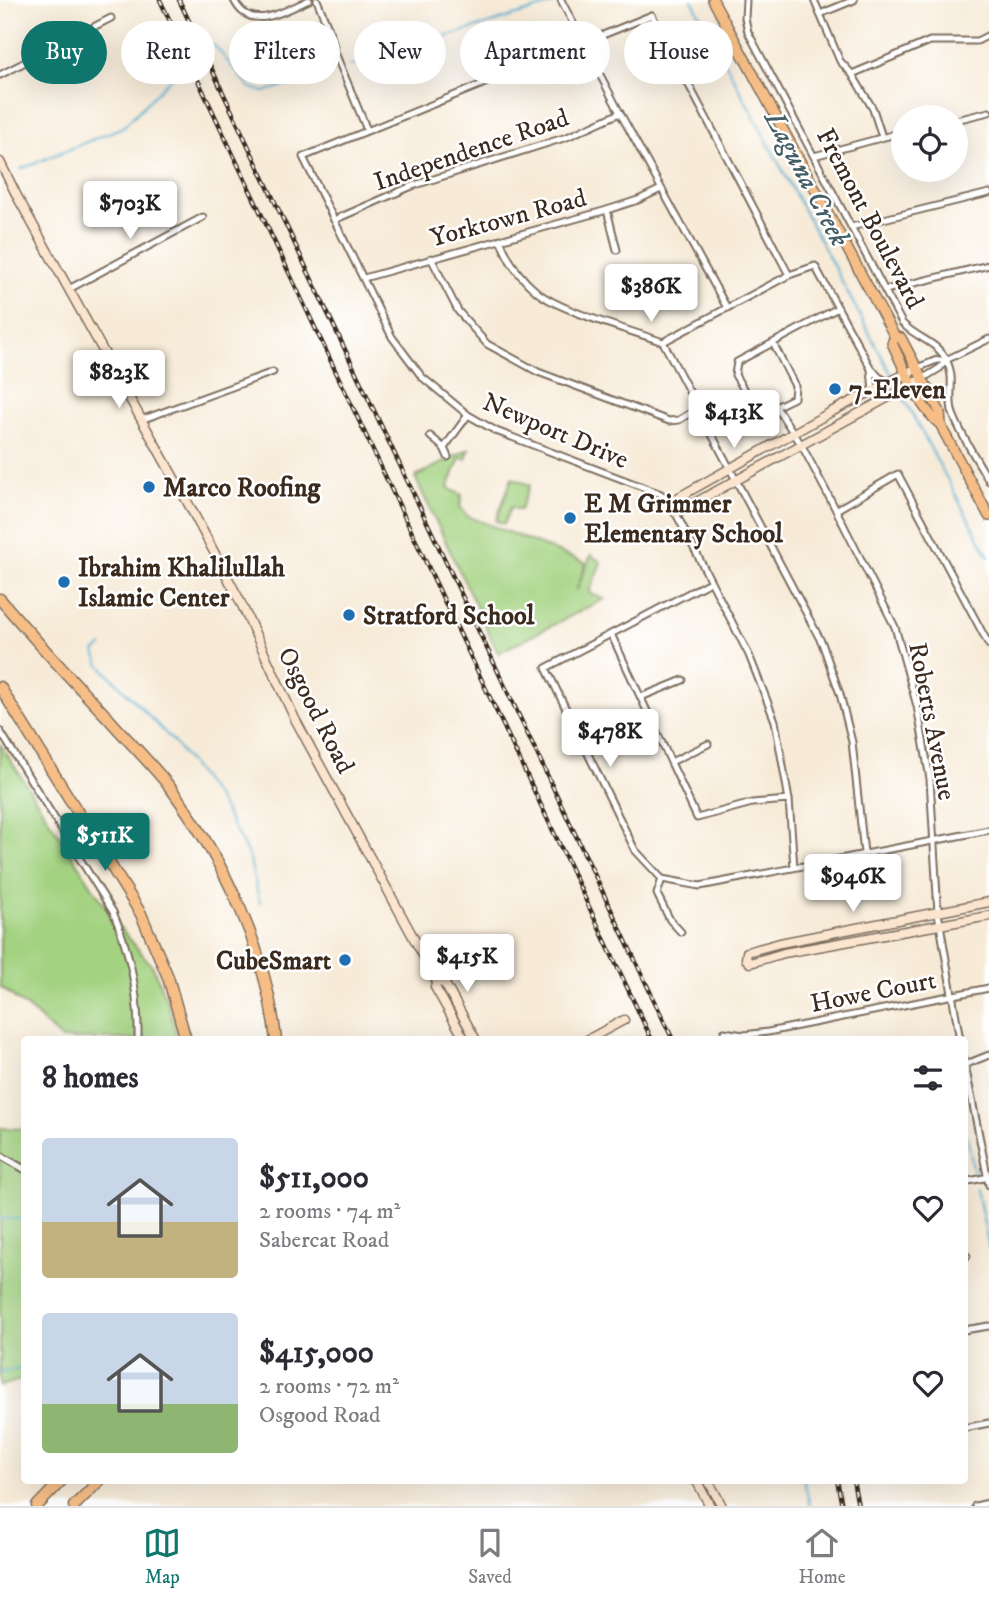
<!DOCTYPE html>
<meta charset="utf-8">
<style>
body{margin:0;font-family:"IM FELL DW Pica",serif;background:#f7f7f7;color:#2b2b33;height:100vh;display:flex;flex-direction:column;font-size:26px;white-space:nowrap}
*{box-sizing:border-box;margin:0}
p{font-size:23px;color:#7c7c81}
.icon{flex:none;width:38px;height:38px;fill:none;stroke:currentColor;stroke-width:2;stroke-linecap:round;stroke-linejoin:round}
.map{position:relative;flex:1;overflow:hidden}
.panel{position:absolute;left:21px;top:1036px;width:947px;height:448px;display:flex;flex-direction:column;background:#fff;border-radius:7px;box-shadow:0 7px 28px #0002}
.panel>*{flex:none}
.guide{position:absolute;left:21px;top:21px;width:948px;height:63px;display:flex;gap:14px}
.fabs{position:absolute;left:891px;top:105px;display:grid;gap:14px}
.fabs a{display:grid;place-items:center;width:77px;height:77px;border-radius:50%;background:#fff;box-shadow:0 7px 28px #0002;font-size:35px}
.price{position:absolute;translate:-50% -60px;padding:0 16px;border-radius:7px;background:#fff;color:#222;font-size:23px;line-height:46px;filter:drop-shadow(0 2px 4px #0008)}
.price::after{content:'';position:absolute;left:50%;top:42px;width:21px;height:16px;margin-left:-10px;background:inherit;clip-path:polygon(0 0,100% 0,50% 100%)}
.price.selected{background:#0f766e;color:#fff}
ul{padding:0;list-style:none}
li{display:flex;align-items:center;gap:21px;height:175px;padding:0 21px}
li span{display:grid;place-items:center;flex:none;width:196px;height:140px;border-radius:7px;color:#555}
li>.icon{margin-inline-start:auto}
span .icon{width:84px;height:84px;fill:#fffc;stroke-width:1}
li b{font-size:30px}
h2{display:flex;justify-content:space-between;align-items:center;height:84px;padding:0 21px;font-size:30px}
.pill{padding:0 24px;border-radius:32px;background:#fff;box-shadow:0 7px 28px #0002;font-size:24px;line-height:63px}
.pill.selected{background:#0f766e;color:#fff}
.tabs{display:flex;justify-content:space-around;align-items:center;height:98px;border-top:2px solid #e1e1e2;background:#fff;font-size:19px;color:#7c7c81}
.tabs a{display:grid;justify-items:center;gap:4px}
.tabs .selected{color:#0f766e}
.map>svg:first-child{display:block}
.green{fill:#a3d280;stroke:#6f7e4f;stroke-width:2}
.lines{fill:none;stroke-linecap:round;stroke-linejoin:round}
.stream{stroke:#52acd0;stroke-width:2}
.street-casing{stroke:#7d6e5f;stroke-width:9}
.secondary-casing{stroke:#7d6e5f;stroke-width:11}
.primary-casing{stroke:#7d6e5f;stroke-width:12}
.highway-casing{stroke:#7d6e5f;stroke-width:13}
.street{stroke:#fff;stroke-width:5}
.secondary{stroke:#fbe5cf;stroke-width:8}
.primary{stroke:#f6be86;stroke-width:9}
.highway{stroke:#f6be86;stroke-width:10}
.rail-casing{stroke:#3b2a1e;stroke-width:4.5}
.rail{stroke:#fff;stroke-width:2;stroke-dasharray:5;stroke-linecap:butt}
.poi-dot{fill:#1f6fb2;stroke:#fff;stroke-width:2.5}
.labels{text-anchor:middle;stroke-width:5;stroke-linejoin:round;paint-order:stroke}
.street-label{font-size:26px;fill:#3b2a1e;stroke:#fff}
.poi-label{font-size:26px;font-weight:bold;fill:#3b2a1e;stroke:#fff;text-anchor:start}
.water-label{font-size:28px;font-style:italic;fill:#445e65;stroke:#fff}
</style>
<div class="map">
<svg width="989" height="1506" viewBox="0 0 989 1506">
<rect width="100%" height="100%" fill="#fff"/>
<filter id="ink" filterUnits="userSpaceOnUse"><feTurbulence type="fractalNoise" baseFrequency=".0143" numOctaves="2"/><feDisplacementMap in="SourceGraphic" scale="14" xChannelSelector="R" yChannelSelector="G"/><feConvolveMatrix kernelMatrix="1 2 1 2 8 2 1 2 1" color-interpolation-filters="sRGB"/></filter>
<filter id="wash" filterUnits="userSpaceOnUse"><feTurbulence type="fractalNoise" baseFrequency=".00686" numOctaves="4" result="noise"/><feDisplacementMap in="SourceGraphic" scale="28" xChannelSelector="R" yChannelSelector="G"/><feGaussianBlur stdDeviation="1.57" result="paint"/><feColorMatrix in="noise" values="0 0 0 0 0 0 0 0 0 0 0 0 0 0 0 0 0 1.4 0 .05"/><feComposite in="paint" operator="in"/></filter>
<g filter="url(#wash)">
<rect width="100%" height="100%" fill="#f7ebd8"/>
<!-- green -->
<g class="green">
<polygon points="469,449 466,459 460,458 448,488 462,495 460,506 467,516 586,563 576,591 591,555 601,562 589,593 604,599 498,653 415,477"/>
<polygon points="512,478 530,485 520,510 511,507 504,524 496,521"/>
<polygon points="0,744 116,923 153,967 169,1007 177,1039 61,1039 36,1015 0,986"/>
<polygon points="0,1128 24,1129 24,1379 0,1386"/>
</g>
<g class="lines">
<!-- stream -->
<g class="stream">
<polyline points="692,0 891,374"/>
<polyline points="209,44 215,46 249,87 264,92 333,71"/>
<polyline points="350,66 553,4"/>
<polyline points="21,169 123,127 173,76"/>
<polyline points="904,399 989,557"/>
<polyline points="102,646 95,652 99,664 172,740 219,801 249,856 260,903"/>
<polyline points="967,1135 974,1173"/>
<polyline points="977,1189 989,1249"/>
<polyline points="0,1219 24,1219"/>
<polyline points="0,1373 24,1368"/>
<polyline points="804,1480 810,1506"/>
</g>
</g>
</g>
<g filter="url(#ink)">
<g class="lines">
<defs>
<g id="street">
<path d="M234,0C250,34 286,10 309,0"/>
<polyline points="317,0 330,32 336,55 367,130"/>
<polyline points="561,0 620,113 727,308"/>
<path d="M746,0L745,18L748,32L902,323C916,338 937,341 947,361C956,380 947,397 953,414C962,437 977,460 989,481"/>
<polyline points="814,0 840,61 852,74 873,109 882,137"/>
<polyline points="820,14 854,0"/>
<polyline points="852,74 930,41 977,41 989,35"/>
<polyline points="0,75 111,18"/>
<polyline points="956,120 989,112"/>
<polyline points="814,156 903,132"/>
<polyline points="607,210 617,250"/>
<polyline points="334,220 412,186 567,137 620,113"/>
<polyline points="851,227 989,193"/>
<path d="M500,239C507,259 520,278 537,292C562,312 630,330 663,342L822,643L840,694L852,742L864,853"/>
<polyline points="431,258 458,311 487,344 538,372 669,421 679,420 697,409"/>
<polyline points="789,275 652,15 303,157 392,337 422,377 468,415 496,431 661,494 670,502 749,655 775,721 789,800 794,867"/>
<polyline points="364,278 607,210 638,200 661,189"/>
<polyline points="69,289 203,217"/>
<polyline points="885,290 989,265"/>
<polyline points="663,342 789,275 815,266 870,367 879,377 888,382"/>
<polyline points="773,343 795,386 794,398 765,412 756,410 735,375 737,362 838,308"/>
<polyline points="917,368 937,360 946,360"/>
<polyline points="871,370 873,390"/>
<polyline points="922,379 940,368 946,360 989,339"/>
<polyline points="776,407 801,444 836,510 895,627 917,706 930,779 938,913 960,1040"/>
<polyline points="141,420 273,372"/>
<polyline points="430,436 444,448"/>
<polyline points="448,457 444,448 468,415"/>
<polyline points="836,510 898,474 989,645"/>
<polyline points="611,634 697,818 752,803 789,800"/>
<polyline points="641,697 683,680"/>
<path d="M0,731L113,912C131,954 139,994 138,1040"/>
<polyline points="671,762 708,744"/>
<polyline points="662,879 635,850 546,668 710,582"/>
<polyline points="662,879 700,886 989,830"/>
<polyline points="662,879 657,894 670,920 681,932"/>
<polyline points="724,1032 744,1035 768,1032 989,988"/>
<polyline points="964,1060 989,1185"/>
<polyline points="964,1065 989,1055"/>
<polyline points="0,1155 24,1169"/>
<polyline points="964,1182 989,1177"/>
<polyline points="964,1256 967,1256"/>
<polyline points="964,1330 989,1326"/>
<polyline points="964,1428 989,1423"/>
<polyline points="975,1506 989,1503"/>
</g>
<g id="secondary">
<polyline points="0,162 18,198 189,505 239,599 295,719 437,981 435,987 465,1040"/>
<polyline points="670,502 831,412 917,368"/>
<polyline points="676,513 922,379"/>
<polyline points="989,902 780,943 747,952 746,959 750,963 784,953 989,916"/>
<polyline points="437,981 445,984 476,1040"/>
<polyline points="587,1040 624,1020"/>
<polyline points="696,1480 710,1506"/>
<polyline points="708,1480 722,1506"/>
</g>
<g id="primary">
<polyline points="713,0 895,337 901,338 940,412 941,425 944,432 989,516"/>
<path d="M895,337L892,343C905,369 917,406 941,425"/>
</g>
<g id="highway">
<path d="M0,599C35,640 71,679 108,718C129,742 153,765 172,790C225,863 266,949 276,1040"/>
<polyline points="0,687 141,914 168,977 186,1040"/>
<polyline points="37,1506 62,1480"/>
<polyline points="74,1506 100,1480"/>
</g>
</defs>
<!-- street casing -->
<use href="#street" class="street-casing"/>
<!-- secondary casing -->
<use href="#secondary" class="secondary-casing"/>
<!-- primary casing -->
<use href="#primary" class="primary-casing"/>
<!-- highway casing -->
<use href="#highway" class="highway-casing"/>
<!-- street -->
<use href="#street" class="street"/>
<!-- secondary -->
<use href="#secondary" class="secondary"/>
<!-- primary -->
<use href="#primary" class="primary"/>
<!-- highway -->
<use href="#highway" class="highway"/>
<defs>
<g id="rail">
<polyline points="160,0 652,1040"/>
<polyline points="179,0 673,1040"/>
<polyline points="837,1480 842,1506"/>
<polyline points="853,1480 858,1506"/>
</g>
</defs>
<!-- rail casing -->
<use href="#rail" class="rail-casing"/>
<!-- rail -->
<use href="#rail" class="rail"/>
</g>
</g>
<!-- markers -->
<g class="poi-dot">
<circle cx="835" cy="389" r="7"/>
<circle cx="149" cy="487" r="7"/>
<circle cx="570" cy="518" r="7"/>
<circle cx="64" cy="582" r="7"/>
<circle cx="349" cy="615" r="7"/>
<circle cx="345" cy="960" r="7"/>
</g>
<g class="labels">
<!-- street labels -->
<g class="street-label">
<text transform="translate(471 149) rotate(-19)" y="9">Independence Road</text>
<text transform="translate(508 217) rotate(-15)" y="9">Yorktown Road</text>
<text transform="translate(871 218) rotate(62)" y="9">Fremont Boulevard</text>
<text transform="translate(556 430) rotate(23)" y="9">Newport Drive</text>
<text transform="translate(317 710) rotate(63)" y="9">Osgood Road</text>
<text transform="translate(933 721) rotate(79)" y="9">Roberts Avenue</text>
<text transform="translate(873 991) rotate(-11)" y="9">Howe Court</text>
</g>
<!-- poi labels -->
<g class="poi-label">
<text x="849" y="398">7-Eleven</text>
<text x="163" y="496">Marco Roofing</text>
<text x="584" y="512">E M Grimmer<tspan x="584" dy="30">Elementary School</tspan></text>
<text x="78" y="576">Ibrahim Khalilullah<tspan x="78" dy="30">Islamic Center</tspan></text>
<text x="363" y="624">Stratford School</text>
<text x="331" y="969" text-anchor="end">CubeSmart</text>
</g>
<!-- water labels -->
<g class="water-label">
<text transform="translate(808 178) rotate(62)" y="10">Laguna Creek</text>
</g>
</g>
</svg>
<div class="fabs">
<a><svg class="icon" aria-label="locate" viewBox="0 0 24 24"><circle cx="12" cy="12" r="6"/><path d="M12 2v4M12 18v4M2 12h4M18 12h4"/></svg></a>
</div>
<b class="price" style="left:130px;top:241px">$703K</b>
<b class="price" style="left:651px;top:324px">$386K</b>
<b class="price" style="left:119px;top:410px">$823K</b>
<b class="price" style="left:734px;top:450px">$413K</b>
<b class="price" style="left:610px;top:769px">$478K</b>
<b class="price selected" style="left:105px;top:873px">$511K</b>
<b class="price" style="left:853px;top:914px">$946K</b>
<b class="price" style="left:467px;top:994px">$415K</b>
<div class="guide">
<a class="pill selected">Buy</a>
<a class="pill">Rent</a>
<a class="pill">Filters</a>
<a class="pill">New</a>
<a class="pill">Apartment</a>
<a class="pill">House</a>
</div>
<section class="panel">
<h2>8 homes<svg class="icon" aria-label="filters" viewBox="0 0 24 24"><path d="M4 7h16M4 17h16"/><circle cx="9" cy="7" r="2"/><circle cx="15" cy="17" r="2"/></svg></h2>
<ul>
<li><span style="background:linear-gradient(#c9d6e8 60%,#c2b280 0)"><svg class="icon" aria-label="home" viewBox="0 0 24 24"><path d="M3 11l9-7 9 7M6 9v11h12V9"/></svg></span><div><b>$511,000</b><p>2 rooms · 74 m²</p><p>Sabercat Road</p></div><svg class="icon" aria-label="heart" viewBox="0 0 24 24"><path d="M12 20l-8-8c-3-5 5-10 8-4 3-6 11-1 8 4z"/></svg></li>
<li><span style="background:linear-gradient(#c9d6e8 65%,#8fb573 0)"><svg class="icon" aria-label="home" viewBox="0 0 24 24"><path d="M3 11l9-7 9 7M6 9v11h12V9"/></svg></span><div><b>$415,000</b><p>2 rooms · 72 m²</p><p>Osgood Road</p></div><svg class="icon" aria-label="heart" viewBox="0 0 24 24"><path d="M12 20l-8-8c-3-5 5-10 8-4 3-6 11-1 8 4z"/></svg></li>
</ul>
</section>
</div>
<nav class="tabs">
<a class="selected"><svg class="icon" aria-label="map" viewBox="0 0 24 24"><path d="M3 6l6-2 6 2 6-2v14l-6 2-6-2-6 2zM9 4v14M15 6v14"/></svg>Map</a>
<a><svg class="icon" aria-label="saved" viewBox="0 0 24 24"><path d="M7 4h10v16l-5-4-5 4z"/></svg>Saved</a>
<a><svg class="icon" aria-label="home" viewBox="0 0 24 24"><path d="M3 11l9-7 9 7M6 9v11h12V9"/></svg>Home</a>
</nav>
